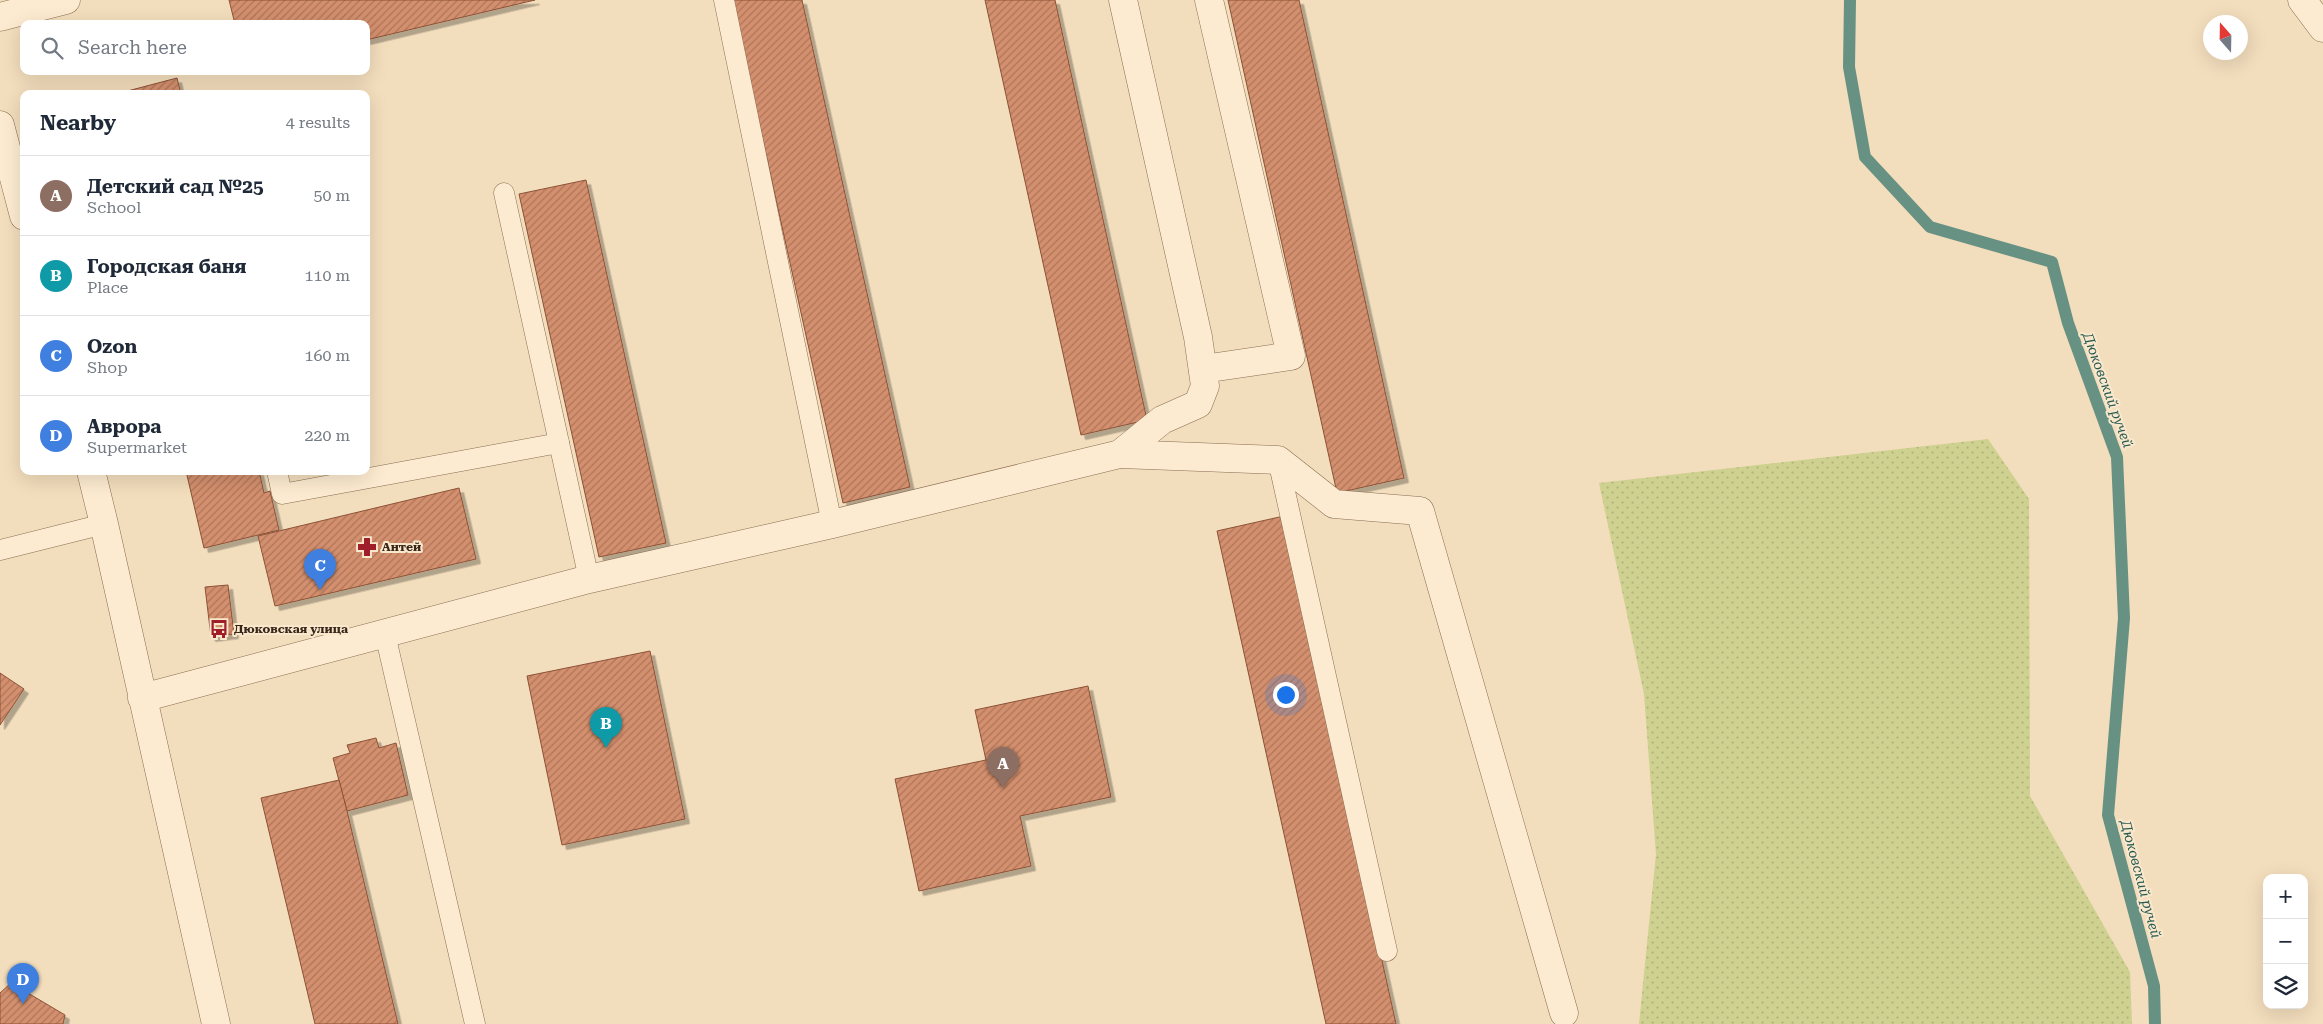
<!DOCTYPE html>
<meta charset="utf-8">
<style>
:root{--surface:#fff;--page:#f6f6f7;--text:#1f2937;--muted:#747a83;--line:#e0e1e3;--accent:#a01e2a}
body{margin:0;font-family:"Roboto Serif",serif;background:var(--page);color:var(--text)}
.controls{position:absolute;right:15px;bottom:15px;display:grid;overflow:hidden;border-radius:10px;box-shadow:0 5px 20px #0002}
.controls button{width:45px;height:45px;display:grid;place-items:center;padding:0;border:0;border-bottom:1px solid var(--line);background:var(--surface);color:var(--text);font:25px sans-serif}
.compass{position:absolute;left:2203px;top:15px;width:45px;height:45px;border-radius:50%;background:var(--surface);box-shadow:0 5px 20px #0002;rotate:340deg}
.you{position:absolute;left:1285px;top:694px;width:18px;height:18px;margin:-12px;border:4px solid #fff;border-radius:50%;background:#1a73e8;box-shadow:0 0 0 8px #1a73e833}
.badge{display:grid;place-items:center;width:32px;height:32px;border-radius:50%;background:var(--accent);color:#fff;font-size:16px;font-weight:700}
.pin{position:absolute;translate:-50% -41px;filter:drop-shadow(0 1px 2px #0008)}
.pin::after{content:'';position:absolute;top:26px;width:18px;height:15px;background:inherit;clip-path:polygon(0 0,100% 0,50% 100%)}
.list{margin:0;padding:0;list-style:none}
h2{display:flex;justify-content:space-between;align-items:center;height:65px;margin:0;padding:0 20px;font-size:21px}
h2 small{font-size:16px;font-weight:400;color:var(--muted)}
.list li{display:grid;grid-template-columns:32px 1fr auto;gap:15px;align-items:center;box-sizing:border-box;height:80px;padding:0 20px;border-top:1px solid var(--line)}
.list b{display:block;font-size:19px;white-space:nowrap}
.list p{margin:0;font-size:16px;white-space:nowrap;color:var(--muted)}
.list em{font-size:16px;font-style:normal;color:var(--muted)}
.icon{flex:none;width:28px;height:28px;fill:none;stroke:currentColor;stroke-width:2;stroke-linecap:round;stroke-linejoin:round}
.map{position:relative;flex:none;width:2323px;height:1024px;overflow:hidden}
.search{position:absolute;background:var(--surface);box-shadow:0 5px 20px #0002;left:20px;top:20px;width:350px;height:55px;display:flex;align-items:center;gap:12px;box-sizing:border-box;padding:0 18px;border-radius:10px;color:var(--muted);font-size:19px}
.panel{position:absolute;background:var(--surface);box-shadow:0 5px 20px #0002;left:20px;top:90px;width:350px;height:385px;border-radius:10px}
.map>svg:first-child{display:block}
.garden{fill:url(#garden-dots)}
.lines{fill:none;stroke-linecap:round;stroke-linejoin:round}
.stream{stroke:#679183;stroke-width:12}
.building{fill:url(#building-hatch);stroke:#8c5237;filter:url(#shadow)}
.service-casing{stroke:#8b6d54;stroke-width:21}
.minor-casing{stroke:#8b6d54;stroke-width:29}
.tertiary-casing{stroke:#8b6d54;stroke-width:29}
.service{stroke:#fcebd0;stroke-width:20}
.minor{stroke:#fcebd0;stroke-width:28}
.tertiary{stroke:#fcebd0;stroke-width:28}
.labels{text-anchor:middle;dominant-baseline:central;stroke-width:4;stroke-linejoin:round;paint-order:stroke}
.poi-label{font-size:12px;font-weight:bold;fill:#39261a;stroke:#f9e8cc;text-anchor:start}
.water-label{font-size:14px;font-style:italic;fill:#285a53;stroke:#f9e8cc}
</style>
<div class="map">
<svg width="2323" height="1024" viewBox="0 0 2323 1024">
<defs>
<pattern id="garden-dots" width="8" height="8" patternUnits="userSpaceOnUse" patternTransform="scale(1.25)"><rect width="8" height="8" fill="#ced18f"/><path d="M2 2h.1M6 6h.1" fill="none" stroke="#b2b37b" stroke-width="1.8" stroke-linecap="round"/></pattern>
<pattern id="building-hatch" width="6" height="6" patternUnits="userSpaceOnUse" patternTransform="scale(1.25)"><rect width="6" height="6" fill="#d4906e"/><path d="M-1 1l2-2M0 6l6-6M5 7l2-2" fill="none" stroke="#ad755a"/></pattern>
<filter id="shadow"><feDropShadow dx="4.5" dy="4.5" stdDeviation="0" flood-color="#0004"/></filter>
</defs>
<rect width="100%" height="100%" fill="#f2ddbc"/>
<!-- garden -->
<polygon class="garden" points="1988,439 2029,499 2030,796 2130,972 2132,1024 1639,1024 1656,854 1644,694 1599,483"/>
<g class="lines">
<!-- stream -->
<polyline class="stream" points="1850,0 1849,67 1865,157 1930,227 2052,262 2068,323 2117,457 2124,618 2108,815 2154,986 2155,1024"/>
</g>
<!-- building -->
<g class="building">
<polygon points="229,0 535,0 366,40 366,24 235,24"/>
<polygon points="732,0 802,0 910,487 843,503"/>
<polygon points="985,0 1055,0 1147,420 1081,435"/>
<polygon points="1228,0 1299,0 1404,478 1337,493"/>
<polygon points="177,78 181,94 116,94"/>
<polygon points="586,180 666,543 599,557 519,194"/>
<polygon points="186,471 259,471 264,493 270,491 279,530 204,548"/>
<polygon points="459,488 476,559 275,606 258,536"/>
<polygon points="1284,516 1396,1024 1326,1024 1217,531"/>
<polygon points="228,585 234,634 211,637 205,587"/>
<polygon points="650,651 685,819 562,845 527,676"/>
<polygon points="0,673 24,689 0,725"/>
<polygon points="1088,686 1111,797 1020,816 1031,866 919,891 895,779 986,760 975,710"/>
<polygon points="376,738 379,748 396,743 408,795 347,811 333,758 350,753 347,745"/>
<polygon points="339,780 347,811 398,1024 315,1024 261,798"/>
<polygon points="11,983 65,1015 63,1024 0,1024 0,993"/>
</g>
<g class="lines">
<!-- service casing -->
<g class="service-casing">
<g id="service">
<polyline points="724,0 832,524"/>
<polyline points="504,193 589,579"/>
<polyline points="1278,460 1387,951"/>
<polyline points="277,471 282,494 559,443"/>
<polyline points="0,550 104,524"/>
<polyline points="385,634 475,1024"/>
</g>
</g>
<!-- minor casing -->
<g class="minor-casing">
<g id="minor">
<polyline points="2302,0 2323,28"/>
<polyline points="0,17 66,0"/>
<polyline points="1203,369 1291,356 1209,0"/>
<polyline points="1120,454 1162,420 1198,404 1205,386 1198,337 1123,0"/>
<polyline points="142,698 589,579 832,524 1120,454 1278,460 1334,504 1420,511 1564,1013"/>
</g>
</g>
<!-- tertiary casing -->
<g class="tertiary-casing">
<g id="tertiary">
<polyline points="0,125 24,216"/>
<polyline points="91,471 104,524 216,1024"/>
</g>
</g>
<!-- service -->
<use href="#service" class="service"/>
<!-- minor -->
<use href="#minor" class="minor"/>
<!-- tertiary -->
<use href="#tertiary" class="tertiary"/>
</g>
<!-- icons -->
<defs>
<g id="pharmacy-bare" transform="scale(1.5)"><path d="M-2-6h4v4h4v4h-4v4h-4v-4h-4v-4h4Z" fill="#a01e2a" stroke="#f9e8cc" stroke-width="2.5" paint-order="stroke"/></g>
<g id="bus-bare" transform="scale(1.5)"><path d="M-5-6H5V4H4V6H2V4H-2V6H-4V4H-5ZM-3.5-4V0h7V-4ZM-3.5 1.2v1.5H-2V1.2ZM2 1.2v1.5H3.5V1.2Z" fill="#a01e2a" stroke="#f9e8cc" stroke-width="2.5" paint-order="stroke"/></g>
</defs>
<g fill-rule="evenodd">
<use href="#pharmacy-bare" x="367" y="547"/>
<use href="#bus-bare" x="219" y="629"/>
</g>
<g class="labels">
<!-- poi labels -->
<g class="poi-label">
<text x="382" y="547">Антей</text>
<text x="234" y="629">Дюковская улица</text>
</g>
<!-- water labels -->
<g class="water-label">
<text transform="translate(2108 390) rotate(70)">Дюковский ручей</text>
<text transform="translate(2141 879) rotate(75)">Дюковский ручей</text>
</g>
</g>
</svg>
<div class="controls">
<button>+</button>
<button>−</button>
<button><svg class="icon" aria-label="layers" viewBox="0 0 24 24"><path d="M12 4l9 5-9 5-9-5zM3 14l9 5 9-5"/></svg></button>
</div>
<svg class="compass" viewBox="-18 -18 36 36"><path d="M0-13l5 13h-10z" fill="#e53935"/><path d="M0 13l5-13h-10z" fill="#747a83"/></svg>
<div class="you"></div>
<div class="pin badge" style="left:1003px;top:788px;background:#8d6e63">A</div>
<div class="pin badge" style="left:606px;top:748px;background:#0f9aa8">B</div>
<div class="pin badge" style="left:320px;top:590px;background:#3f7fe0">C</div>
<div class="pin badge" style="left:23px;top:1004px;background:#3f7fe0">D</div>
<div class="search"><svg class="icon" aria-label="search" viewBox="0 0 24 24"><circle cx="10" cy="10" r="6"/><path d="M15 15l6 6"/></svg>Search here</div>
<section class="panel">
<h2>Nearby<small>4 results</small></h2>
<ul class="list">
<li><span class="badge" style="background:#8d6e63">A</span><div><b>Детский сад №25</b><p>School</p></div><em>50 m</em></li>
<li><span class="badge" style="background:#0f9aa8">B</span><div><b>Городская баня</b><p>Place</p></div><em>110 m</em></li>
<li><span class="badge" style="background:#3f7fe0">C</span><div><b>Ozon</b><p>Shop</p></div><em>160 m</em></li>
<li><span class="badge" style="background:#3f7fe0">D</span><div><b>Аврора</b><p>Supermarket</p></div><em>220 m</em></li>
</ul>
</section>
</div>
